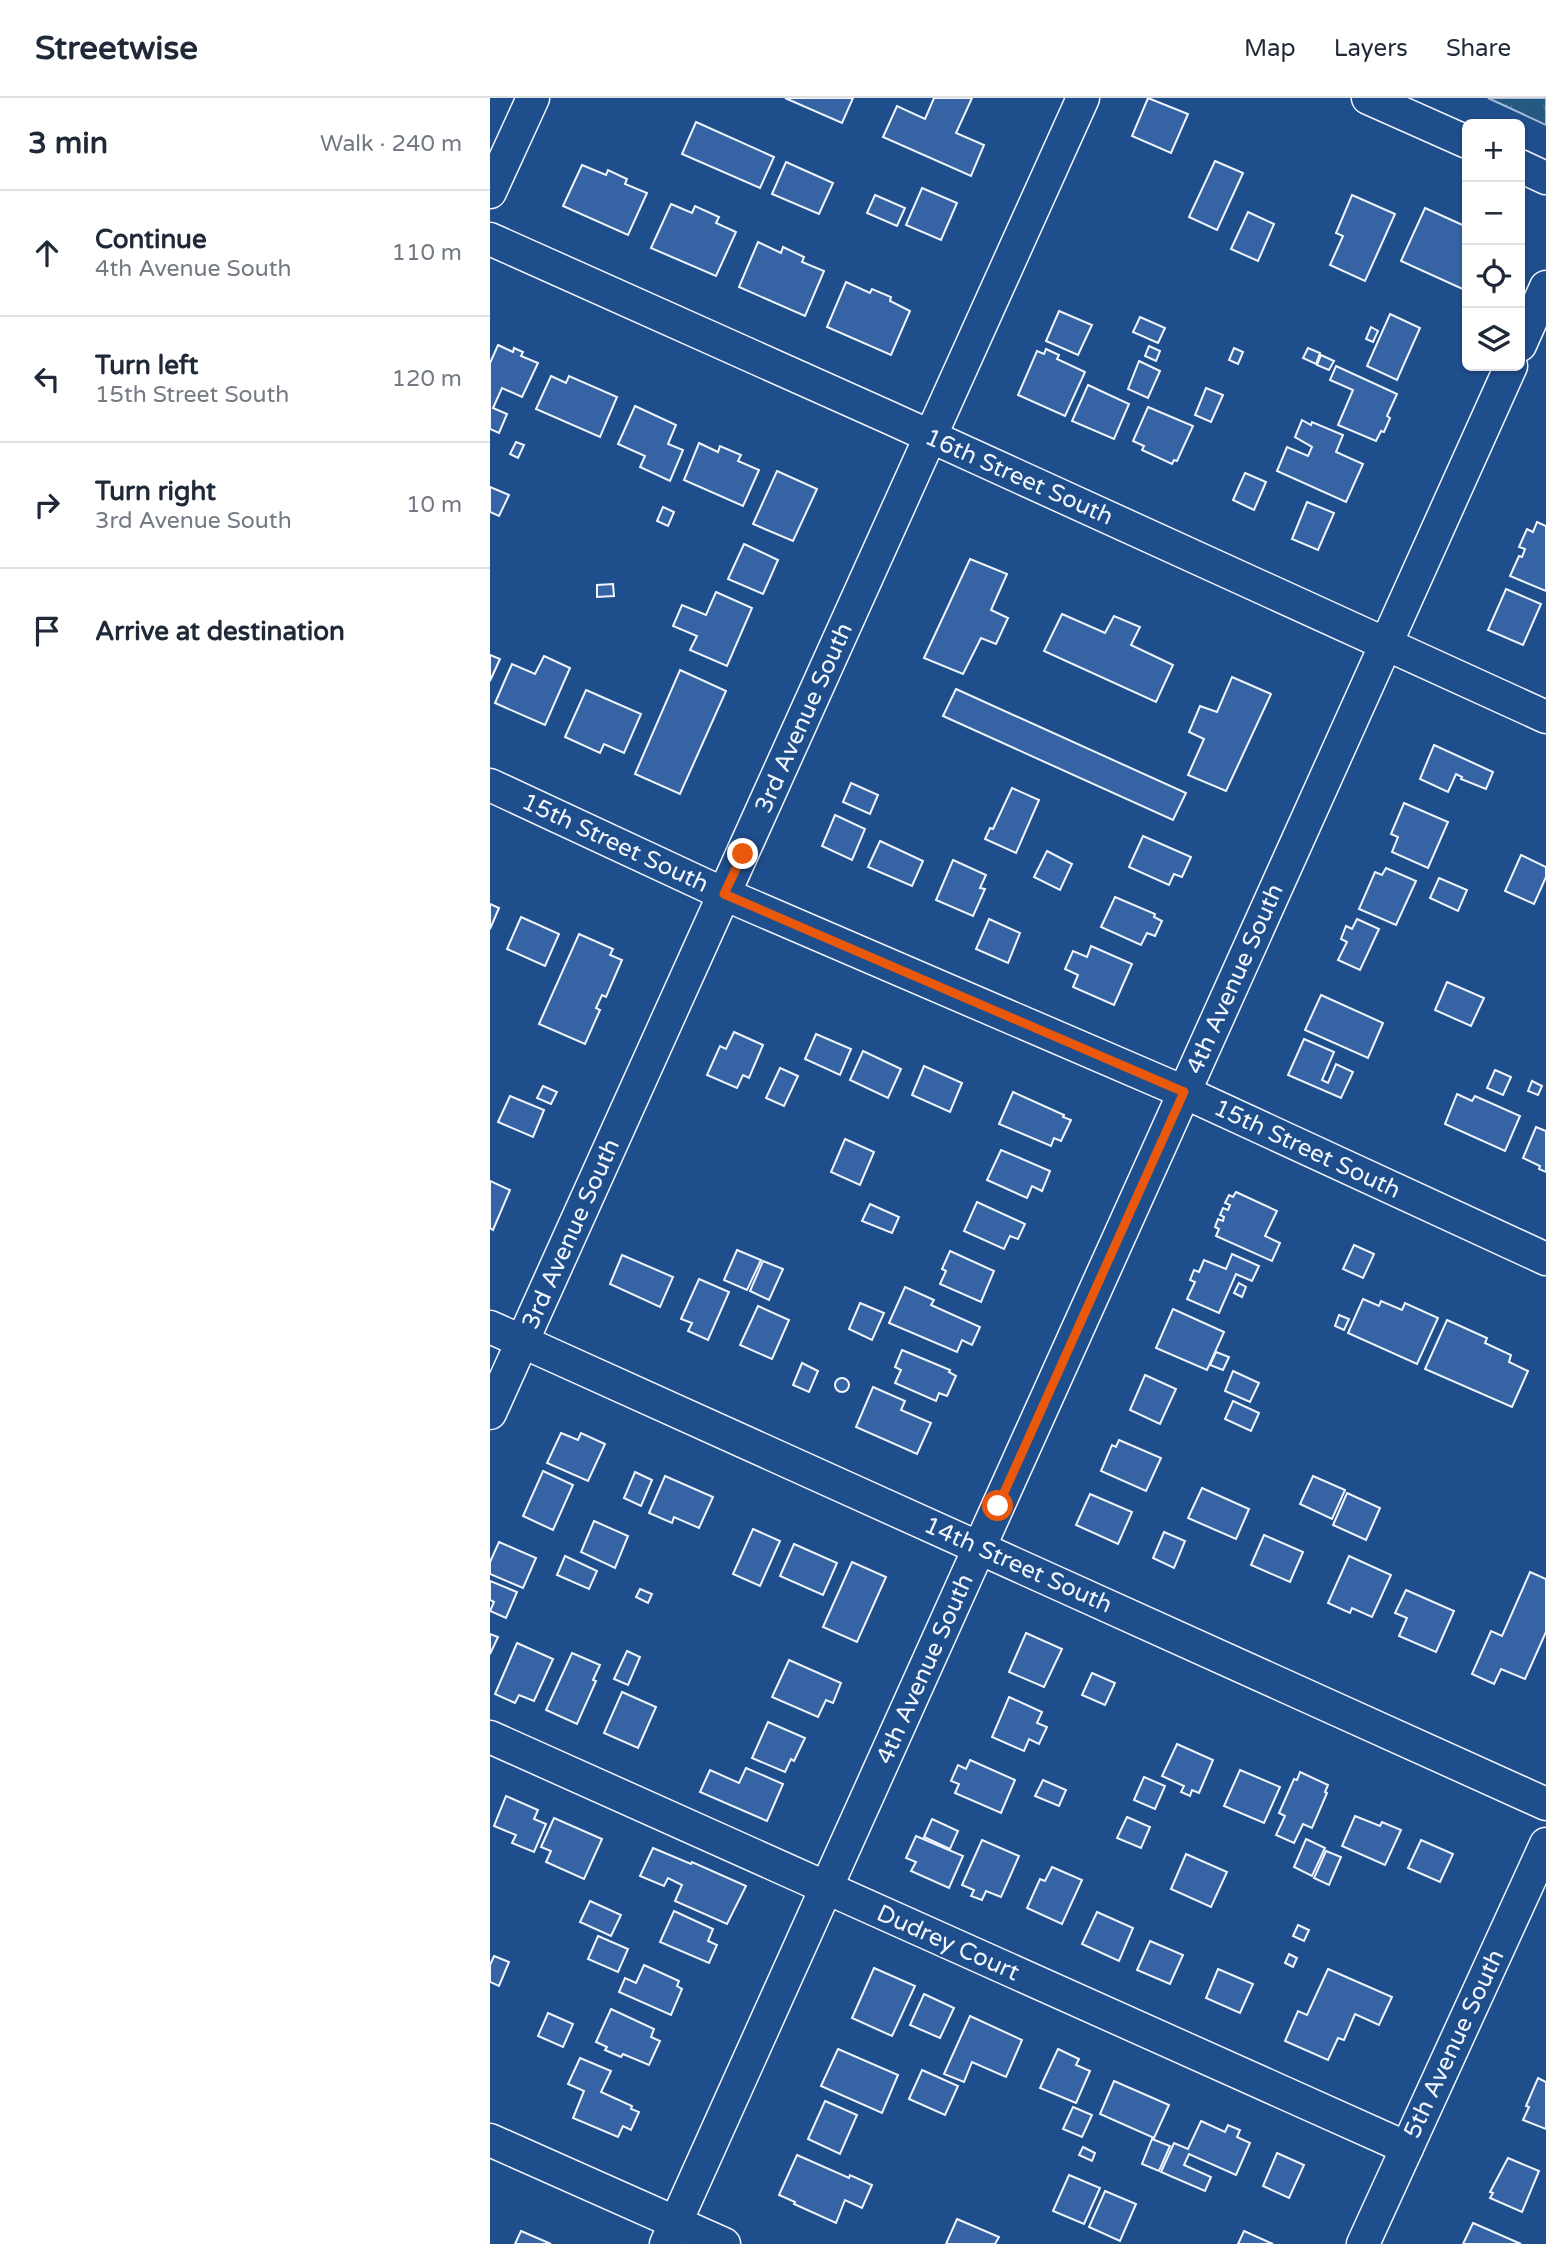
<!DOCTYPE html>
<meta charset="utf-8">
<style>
:root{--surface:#fff;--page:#f2f2f3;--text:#1f2937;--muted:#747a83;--line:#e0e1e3}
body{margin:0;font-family:"Varela Round",sans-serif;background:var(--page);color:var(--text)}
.controls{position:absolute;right:21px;top:21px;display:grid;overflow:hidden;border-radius:10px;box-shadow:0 2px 5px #0004}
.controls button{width:63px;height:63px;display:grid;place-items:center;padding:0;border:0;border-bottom:2px solid var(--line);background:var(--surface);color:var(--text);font:35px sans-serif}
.stop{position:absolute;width:21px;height:21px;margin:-16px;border:5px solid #ea580c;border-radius:50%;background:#fff}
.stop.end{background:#ea580c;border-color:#fff;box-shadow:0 2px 7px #0008}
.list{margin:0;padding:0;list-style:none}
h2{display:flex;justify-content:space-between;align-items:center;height:91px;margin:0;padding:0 28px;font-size:30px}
h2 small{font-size:23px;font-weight:400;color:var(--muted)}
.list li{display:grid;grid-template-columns:46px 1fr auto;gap:21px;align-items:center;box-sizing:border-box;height:126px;padding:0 28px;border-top:2px solid var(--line)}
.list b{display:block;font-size:26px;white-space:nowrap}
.list p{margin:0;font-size:23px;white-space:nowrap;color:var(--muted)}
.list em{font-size:23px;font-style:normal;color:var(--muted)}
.icon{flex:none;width:38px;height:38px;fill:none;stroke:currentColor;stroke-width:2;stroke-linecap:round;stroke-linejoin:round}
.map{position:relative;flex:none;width:1056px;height:2146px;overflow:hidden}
header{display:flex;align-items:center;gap:42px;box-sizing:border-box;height:98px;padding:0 35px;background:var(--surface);border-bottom:2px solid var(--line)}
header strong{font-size:33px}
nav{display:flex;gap:38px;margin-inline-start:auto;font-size:24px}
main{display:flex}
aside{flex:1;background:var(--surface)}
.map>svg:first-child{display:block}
.grass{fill:url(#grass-tufts);stroke:#a8bbd7;stroke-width:2}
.building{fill:#3563a3;stroke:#f2f6ff;stroke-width:2}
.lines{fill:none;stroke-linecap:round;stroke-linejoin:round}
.minor-casing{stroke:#f2f6ff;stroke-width:35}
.minor{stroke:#1f4e8c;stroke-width:32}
.route{stroke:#ea580c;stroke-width:9}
.labels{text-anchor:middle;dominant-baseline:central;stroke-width:5;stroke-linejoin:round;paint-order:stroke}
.street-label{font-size:24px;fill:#f2f6ff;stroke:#1f4e8c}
</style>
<header>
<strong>Streetwise</strong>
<nav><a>Map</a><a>Layers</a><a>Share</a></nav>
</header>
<main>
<aside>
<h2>3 min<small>Walk · 240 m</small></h2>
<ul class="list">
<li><svg class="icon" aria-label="ahead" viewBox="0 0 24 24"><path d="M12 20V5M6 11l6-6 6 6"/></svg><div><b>Continue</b><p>4th Avenue South</p></div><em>110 m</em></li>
<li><svg class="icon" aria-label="left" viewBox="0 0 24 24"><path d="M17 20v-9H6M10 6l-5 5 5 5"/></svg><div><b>Turn left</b><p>15th Street South</p></div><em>120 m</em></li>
<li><svg class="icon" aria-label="right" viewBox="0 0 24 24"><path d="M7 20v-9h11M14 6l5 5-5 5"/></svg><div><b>Turn right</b><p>3rd Avenue South</p></div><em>10 m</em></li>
<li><svg class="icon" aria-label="arrive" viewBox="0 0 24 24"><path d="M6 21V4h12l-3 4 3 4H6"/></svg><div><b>Arrive at destination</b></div></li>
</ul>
</aside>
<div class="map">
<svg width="1056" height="2146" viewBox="0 0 1056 2146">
<defs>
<pattern id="grass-tufts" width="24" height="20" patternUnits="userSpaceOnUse" patternTransform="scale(1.75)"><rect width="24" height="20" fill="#245a82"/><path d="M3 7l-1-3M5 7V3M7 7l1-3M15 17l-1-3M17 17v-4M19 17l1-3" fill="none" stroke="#447295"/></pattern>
</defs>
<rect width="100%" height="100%" fill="#1f4e8c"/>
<!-- grass -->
<polygon class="grass" points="998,0 1056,0 1056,27"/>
<!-- building -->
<g class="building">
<polygon points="295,0 363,0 352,25"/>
<polygon points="444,0 482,0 466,35 494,47 481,78 393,39 407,8 435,21"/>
<polygon points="658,0 698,16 681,55 642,38"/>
<polygon points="206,24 284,59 270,90 192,56"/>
<polygon points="725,63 753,75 727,132 699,119"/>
<polygon points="296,64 343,85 329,116 282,96"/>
<polygon points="92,67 116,77 118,72 137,81 135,86 157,95 138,137 73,108"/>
<polygon points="432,90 467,105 451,142 416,127"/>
<polygon points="385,97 415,110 407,128 377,115"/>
<polygon points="862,97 905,116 875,183 840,167 853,138 846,135"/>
<polygon points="181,106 202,115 205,108 229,119 226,125 246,134 226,178 161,150"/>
<polygon points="935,110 977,129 977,193 911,163"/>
<polygon points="758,114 784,126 768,163 741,151"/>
<polygon points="268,144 291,155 293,149 314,159 312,164 334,173 315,218 249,189"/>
<polygon points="356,184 380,195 382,191 401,199 400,203 420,213 401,257 337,229"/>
<polygon points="569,213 602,227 588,257 556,243"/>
<polygon points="900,216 930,230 907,282 877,268"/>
<polygon points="650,219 675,230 668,245 643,234"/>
<polygon points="881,229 888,233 883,244 876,241"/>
<polygon points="8,247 23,254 24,250 33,254 31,258 48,265 32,299 12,290 3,310 17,316 9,335 0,331 0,265"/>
<polygon points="659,248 670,253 666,263 655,258"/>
<polygon points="744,250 753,254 748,266 739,262"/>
<polygon points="818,250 830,255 826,266 813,260"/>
<polygon points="556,251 569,257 567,261 595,274 575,318 528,297 547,253 554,256"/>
<polygon points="831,257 844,263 839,272 827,267"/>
<polygon points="649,263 670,273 658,300 638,291"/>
<polygon points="846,268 907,296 897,318 900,320 894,334 891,333 886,343 848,327 863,292 840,282"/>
<polygon points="61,278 76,285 79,278 127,299 110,339 46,311"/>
<polygon points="598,287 639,306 624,341 582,323"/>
<polygon points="716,290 733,297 721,324 705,317"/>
<polygon points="145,308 186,327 178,346 193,352 180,383 150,369 155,358 128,346"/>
<polygon points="658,309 703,328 687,363 684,362 682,366 652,352 654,348 643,343"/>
<polygon points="812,322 821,327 822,324 853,337 846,354 873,366 856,404 787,373 797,349 818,358 822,349 805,339"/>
<polygon points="26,344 34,347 28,360 20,356"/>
<polygon points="209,345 228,354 230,348 251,357 248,363 269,372 253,408 194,382"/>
<polygon points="287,373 327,391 303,443 263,426"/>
<polygon points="755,375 776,384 764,412 743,402"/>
<polygon points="0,389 19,397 9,418 0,414"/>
<polygon points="817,404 844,415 828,452 802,441"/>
<polygon points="173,409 184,414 178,428 167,423"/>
<polygon points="1047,424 1056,428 1056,493 1020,478 1029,458 1032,459 1035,451 1029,449 1037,431 1043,434"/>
<polygon points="254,446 288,462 273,496 238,481"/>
<polygon points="480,461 517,476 501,512 518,520 506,546 491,540 473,576 434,560"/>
<polygon points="123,486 124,498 107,499 107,487"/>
<polygon points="1016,491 1051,506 1033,547 998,532"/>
<polygon points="226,494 262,510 237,568 200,552 207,538 183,528 192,507 216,517"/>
<polygon points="572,516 615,535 624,518 650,529 641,547 683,567 666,604 554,553"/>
<polygon points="0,557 10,561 0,583"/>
<polygon points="54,558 80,570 55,627 5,605 22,566 45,576"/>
<polygon points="190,572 236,593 190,696 145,676"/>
<polygon points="742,579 781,596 736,693 698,677 714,641 699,634 710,608 727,614"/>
<polygon points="466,591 696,695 683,722 453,618"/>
<polygon points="96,592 151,616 134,655 114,646 110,655 75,639"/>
<polygon points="944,647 1003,674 996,691 971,681 972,679 966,676 958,694 930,681"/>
<polygon points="361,685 388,697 380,716 353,704"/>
<polygon points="522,690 549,702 526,755 495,741 500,730 503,731"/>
<polygon points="914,705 958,724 938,770 902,754 908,739 901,736"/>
<polygon points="345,717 375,731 362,762 332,748"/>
<polygon points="653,738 701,759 692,779 684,776 679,787 639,769"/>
<polygon points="390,743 433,763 422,788 378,769"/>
<polygon points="557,753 582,766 570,792 544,779"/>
<polygon points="1031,757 1056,769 1056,779 1044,806 1015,793"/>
<polygon points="463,762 496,777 490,790 495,791 483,818 446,802"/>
<polygon points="896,770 926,783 906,827 869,811 885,774 892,777"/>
<polygon points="949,780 977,792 968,813 940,800"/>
<polygon points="625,799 665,816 664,819 672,823 665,838 657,835 651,847 611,829"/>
<polygon points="0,806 9,810 0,831"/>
<polygon points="31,819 69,836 55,868 17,851"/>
<polygon points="499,821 530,835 518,865 486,851"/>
<polygon points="867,821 889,831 870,872 848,862 857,844 851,841 856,828 862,831"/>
<polygon points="89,836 123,851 120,857 132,862 116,899 112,897 106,910 110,912 95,946 49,926"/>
<polygon points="601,848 642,866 624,907 583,889 588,877 575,871 583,853 597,859"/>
<polygon points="957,884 994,900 981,928 945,912"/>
<polygon points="831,897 893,925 878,960 815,932"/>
<polygon points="244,934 273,947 259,980 253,977 247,990 217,977 230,948 236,951"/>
<polygon points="326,936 361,951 350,977 315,961"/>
<polygon points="814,941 844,954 832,982 838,985 846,966 863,974 851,1000 798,977"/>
<polygon points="373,953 411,971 398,1000 360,982"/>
<polygon points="434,968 472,985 460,1014 422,997"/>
<polygon points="290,970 308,978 294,1008 276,1000"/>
<polygon points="1005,972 1021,979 1013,997 997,990"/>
<polygon points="1042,983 1052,988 1048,997 1038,993"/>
<polygon points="53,988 67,994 61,1006 47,1000"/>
<polygon points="523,994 574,1017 573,1019 581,1022 571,1043 564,1040 561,1048 509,1026"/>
<polygon points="967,996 982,1003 985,998 1030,1018 1015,1053 955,1026"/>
<polygon points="20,998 54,1012 43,1039 8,1024"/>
<polygon points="1046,1029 1056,1033 1056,1074 1049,1071 1050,1068 1033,1060"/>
<polygon points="355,1041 384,1054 370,1087 341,1074"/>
<polygon points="511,1052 560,1073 552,1093 542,1088 537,1100 497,1082"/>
<polygon points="0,1083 20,1092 3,1132 0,1130"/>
<polygon points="746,1094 787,1113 775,1138 790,1145 782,1163 726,1138 729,1131 725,1129 728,1121 733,1123 734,1119 730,1117 733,1110 738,1112 740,1107 735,1105 739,1097 743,1099"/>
<polygon points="487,1104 535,1126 528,1141 520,1138 514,1151 474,1133"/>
<polygon points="380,1106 409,1119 402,1135 372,1123"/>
<polygon points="864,1147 884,1156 873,1180 853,1171"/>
<polygon points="247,1152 271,1162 257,1192 234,1182"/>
<polygon points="460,1153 504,1173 491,1204 450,1186 456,1173 452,1171"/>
<polygon points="742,1156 769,1168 762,1183 746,1176 729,1215 697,1201 705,1184 700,1182 704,1172 709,1174 714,1162 736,1171"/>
<polygon points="132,1157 183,1179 170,1209 120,1186"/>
<polygon points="273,1163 293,1171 279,1202 260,1193"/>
<polygon points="209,1181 239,1194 218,1242 198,1233 202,1225 191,1221"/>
<polygon points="749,1185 756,1189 752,1199 744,1195"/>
<polygon points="415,1189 444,1202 441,1207 490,1229 482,1247 472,1242 467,1254 399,1225"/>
<polygon points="873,1201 889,1208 891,1203 912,1212 915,1205 948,1220 927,1266 858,1235"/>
<polygon points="370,1205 394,1215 382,1242 359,1231"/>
<polygon points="268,1208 299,1222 282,1261 250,1247"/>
<polygon points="683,1211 734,1234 717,1272 666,1250"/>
<polygon points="849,1217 859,1221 854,1232 845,1228"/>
<polygon points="957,1222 997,1240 995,1245 1021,1257 1019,1264 1038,1273 1022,1309 935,1271"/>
<polygon points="412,1252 460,1272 459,1274 466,1278 457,1298 449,1295 446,1303 405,1285 411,1272 405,1269"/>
<polygon points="726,1254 739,1259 733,1272 720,1267"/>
<polygon points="312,1265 328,1273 319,1294 303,1287"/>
<polygon points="743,1273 769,1285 760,1304 735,1293"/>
<polygon points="655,1277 686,1291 670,1326 640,1312"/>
<circle cx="352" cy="1287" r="7"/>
<polygon points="383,1289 415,1303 411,1312 441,1325 427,1356 366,1329"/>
<polygon points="743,1303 769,1315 761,1333 735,1321"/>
<polygon points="71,1335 88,1342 91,1335 115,1346 98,1383 57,1365"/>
<polygon points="629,1342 671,1360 656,1393 611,1373 622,1347 626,1349"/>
<polygon points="53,1373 83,1387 63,1432 33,1418"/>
<polygon points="145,1374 162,1382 151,1408 134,1400"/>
<polygon points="175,1378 223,1399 209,1430 184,1419 182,1425 159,1415"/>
<polygon points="823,1378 855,1392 842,1421 810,1406"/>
<polygon points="712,1390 759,1411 746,1441 698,1420"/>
<polygon points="857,1395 890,1410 876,1442 843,1427"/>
<polygon points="600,1396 642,1414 628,1446 586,1427"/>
<polygon points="104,1423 138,1438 125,1470 91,1454"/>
<polygon points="263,1431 290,1443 270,1488 243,1476"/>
<polygon points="674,1434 695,1443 684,1470 663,1460"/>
<polygon points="774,1437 813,1454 800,1484 761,1467"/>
<polygon points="9,1444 46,1460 33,1490 0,1476 0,1464"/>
<polygon points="304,1446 347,1465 333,1497 290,1478"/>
<polygon points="75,1458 107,1473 99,1491 67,1477"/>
<polygon points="859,1458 901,1477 882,1519 862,1510 860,1515 838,1505"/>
<polygon points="362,1464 396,1479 367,1544 333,1529"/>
<polygon points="1040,1474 1056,1481 1056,1534 1035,1581 1011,1571 1004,1586 982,1576 1001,1533 1012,1538"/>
<polygon points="0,1483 27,1494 16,1520 0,1513 4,1504 0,1502"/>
<polygon points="150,1491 162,1496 158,1505 146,1499"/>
<polygon points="916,1492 964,1513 946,1554 909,1538 917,1520 905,1515"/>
<polygon points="536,1535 572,1551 554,1589 519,1574"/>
<polygon points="0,1536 8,1539 0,1556"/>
<polygon points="27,1545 63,1561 44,1603 29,1597 25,1605 5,1596"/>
<polygon points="137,1553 150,1559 138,1587 124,1581"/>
<polygon points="82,1555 110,1567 103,1582 106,1583 87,1626 56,1612"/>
<polygon points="299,1562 351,1585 343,1605 336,1602 328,1619 282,1599"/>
<polygon points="602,1575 625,1585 615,1607 592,1597"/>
<polygon points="132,1594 166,1609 148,1650 114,1635"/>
<polygon points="519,1599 552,1614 547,1625 557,1629 549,1646 539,1641 534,1653 502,1639"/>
<polygon points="278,1624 315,1640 304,1663 301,1661 295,1674 262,1660"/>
<polygon points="687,1646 723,1662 709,1695 702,1692 700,1698 691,1694 694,1688 672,1678"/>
<polygon points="480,1662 525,1682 511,1715 465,1695 469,1686 461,1683 468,1667 476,1671"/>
<polygon points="256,1670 293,1686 277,1723 210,1694 220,1672 249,1685"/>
<polygon points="750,1672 790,1689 774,1725 734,1708"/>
<polygon points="810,1674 838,1687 835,1694 837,1695 822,1730 813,1726 804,1745 786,1737 795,1718 789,1715 804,1681 807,1682"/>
<polygon points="654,1679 675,1688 665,1711 644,1702"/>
<polygon points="553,1682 576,1692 569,1708 545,1698"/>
<polygon points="16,1698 48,1712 44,1721 56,1726 44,1754 22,1745 26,1737 4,1728"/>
<polygon points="865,1718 890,1728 892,1724 911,1732 895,1767 852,1748"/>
<polygon points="637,1719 660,1729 651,1750 627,1740"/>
<polygon points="64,1720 112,1741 94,1781 56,1764 61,1753 51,1749"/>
<polygon points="442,1721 468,1733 460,1751 434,1739"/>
<polygon points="426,1738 473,1758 459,1790 421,1773 426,1764 416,1760"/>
<polygon points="816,1741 835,1750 822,1778 804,1769"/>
<polygon points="492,1742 529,1758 511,1799 496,1793 492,1802 481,1798 484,1792 472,1787"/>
<polygon points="931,1742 963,1756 950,1784 918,1770"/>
<polygon points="163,1750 201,1766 202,1764 256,1788 237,1826 185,1803 192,1787 178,1780 174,1788 150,1778"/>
<polygon points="836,1753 851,1759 839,1787 824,1780"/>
<polygon points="696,1756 737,1774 721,1809 681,1791"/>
<polygon points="562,1769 592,1782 572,1826 537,1810 550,1781 555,1783"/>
<polygon points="100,1803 131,1817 121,1838 90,1824"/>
<polygon points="184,1813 223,1831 218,1843 227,1847 219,1865 170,1844"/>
<polygon points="607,1814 643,1830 629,1863 592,1846"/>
<polygon points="808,1827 819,1832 814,1843 803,1838"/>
<polygon points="108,1838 138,1851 128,1874 98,1861"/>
<polygon points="660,1843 693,1857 680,1886 647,1872"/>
<polygon points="799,1856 807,1860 803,1869 795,1865"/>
<polygon points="4,1858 19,1864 9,1888 0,1884 0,1867"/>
<polygon points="154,1867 189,1883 187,1888 192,1891 181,1917 129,1894 135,1880 146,1885"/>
<polygon points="384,1870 425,1888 402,1938 362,1920"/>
<polygon points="728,1871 763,1886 750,1915 716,1900"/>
<polygon points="838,1871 902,1899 889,1927 865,1916 854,1942 848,1940 838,1962 795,1943 808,1913 817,1917"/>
<polygon points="434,1896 464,1910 450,1940 420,1927"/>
<polygon points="121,1911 164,1931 161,1939 170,1943 159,1967 133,1956 131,1959 115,1952 117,1949 106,1944"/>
<polygon points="58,1915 83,1926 73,1949 48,1938"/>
<polygon points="480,1918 532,1942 516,1979 482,1964 474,1984 454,1976"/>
<polygon points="348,1951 408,1977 392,2015 331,1988"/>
<polygon points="568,1951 589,1961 586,1967 600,1973 586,2005 550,1990"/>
<polygon points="90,1960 121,1973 111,1994 142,2008 141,2011 149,2014 141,2032 133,2028 128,2039 83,2020 94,1993 78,1986"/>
<polygon points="432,1972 468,1988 455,2017 419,2001"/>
<polygon points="1048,1980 1056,1984 1056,2031 1033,2022 1039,2009 1036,2008"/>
<polygon points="624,1983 679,2007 664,2040 610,2016"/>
<polygon points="335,2003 367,2017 350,2056 318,2041"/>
<polygon points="583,2009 602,2017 592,2039 573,2031"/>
<polygon points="711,2023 735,2034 738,2027 750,2032 747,2039 760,2045 746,2077 699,2056 694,2067 721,2079 715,2093 671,2074 684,2045 698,2051"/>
<polygon points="662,2041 680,2048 669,2073 652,2066"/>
<polygon points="593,2049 605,2055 602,2063 589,2057"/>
<polygon points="787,2055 814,2067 799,2100 773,2088"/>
<polygon points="307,2057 359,2080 360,2077 382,2087 372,2110 355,2102 346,2125 304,2106 305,2104 289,2097"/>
<polygon points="1018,2060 1049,2073 1032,2114 1000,2100 1003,2095 1000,2094"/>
<polygon points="579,2077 610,2090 594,2126 563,2113"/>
<polygon points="615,2093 646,2106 630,2143 599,2129"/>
<polygon points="467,2121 509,2139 505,2146 456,2146"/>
<polygon points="983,2125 1031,2146 973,2146"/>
<polygon points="31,2133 61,2146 25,2146"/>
<polygon points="754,2133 783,2146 748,2146"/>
</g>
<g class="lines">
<!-- minor casing -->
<g class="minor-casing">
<g id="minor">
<polyline points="878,0 977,44"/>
<polyline points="1030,68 1056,80"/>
<polyline points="0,94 43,0"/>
<polyline points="0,141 400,320 1056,619"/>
<polyline points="1030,247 1056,189"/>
<polyline points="0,687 234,796 694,994 1056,1161"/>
<polyline points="0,1229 1056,1706"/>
<polyline points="0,1315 593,0"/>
<polyline points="0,1639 917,2050"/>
<polyline points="0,2042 234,2146"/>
<polyline points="176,2146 1021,268"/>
<polyline points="873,2146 1056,1746"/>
</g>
</g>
<!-- minor -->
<use href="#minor" class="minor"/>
</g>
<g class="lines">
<!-- route -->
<polyline class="route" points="253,756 234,796 694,994 508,1408"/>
</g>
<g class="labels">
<!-- street labels -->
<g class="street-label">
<text transform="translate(529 379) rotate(24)">16th Street South</text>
<text transform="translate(314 620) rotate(-66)">3rd Avenue South</text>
<text transform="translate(125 745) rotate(25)">15th Street South</text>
<text transform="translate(745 881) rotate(-66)">4th Avenue South</text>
<text transform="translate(817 1051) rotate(25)">15th Street South</text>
<text transform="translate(81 1136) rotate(-66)">3rd Avenue South</text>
<text transform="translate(528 1467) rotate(24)">14th Street South</text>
<text transform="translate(435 1571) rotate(-66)">4th Avenue South</text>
<text transform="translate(458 1845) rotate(24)">Dudrey Court</text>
<text transform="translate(964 1946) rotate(-65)">5th Avenue South</text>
</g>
</g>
</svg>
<div class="controls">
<button>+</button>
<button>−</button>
<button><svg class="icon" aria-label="locate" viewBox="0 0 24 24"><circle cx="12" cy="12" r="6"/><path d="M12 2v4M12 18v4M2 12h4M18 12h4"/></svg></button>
<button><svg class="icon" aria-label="layers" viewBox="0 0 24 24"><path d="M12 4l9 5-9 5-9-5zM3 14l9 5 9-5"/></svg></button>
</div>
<div class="stop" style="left:508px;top:1408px"></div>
<div class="stop end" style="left:253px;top:756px"></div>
</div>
</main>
